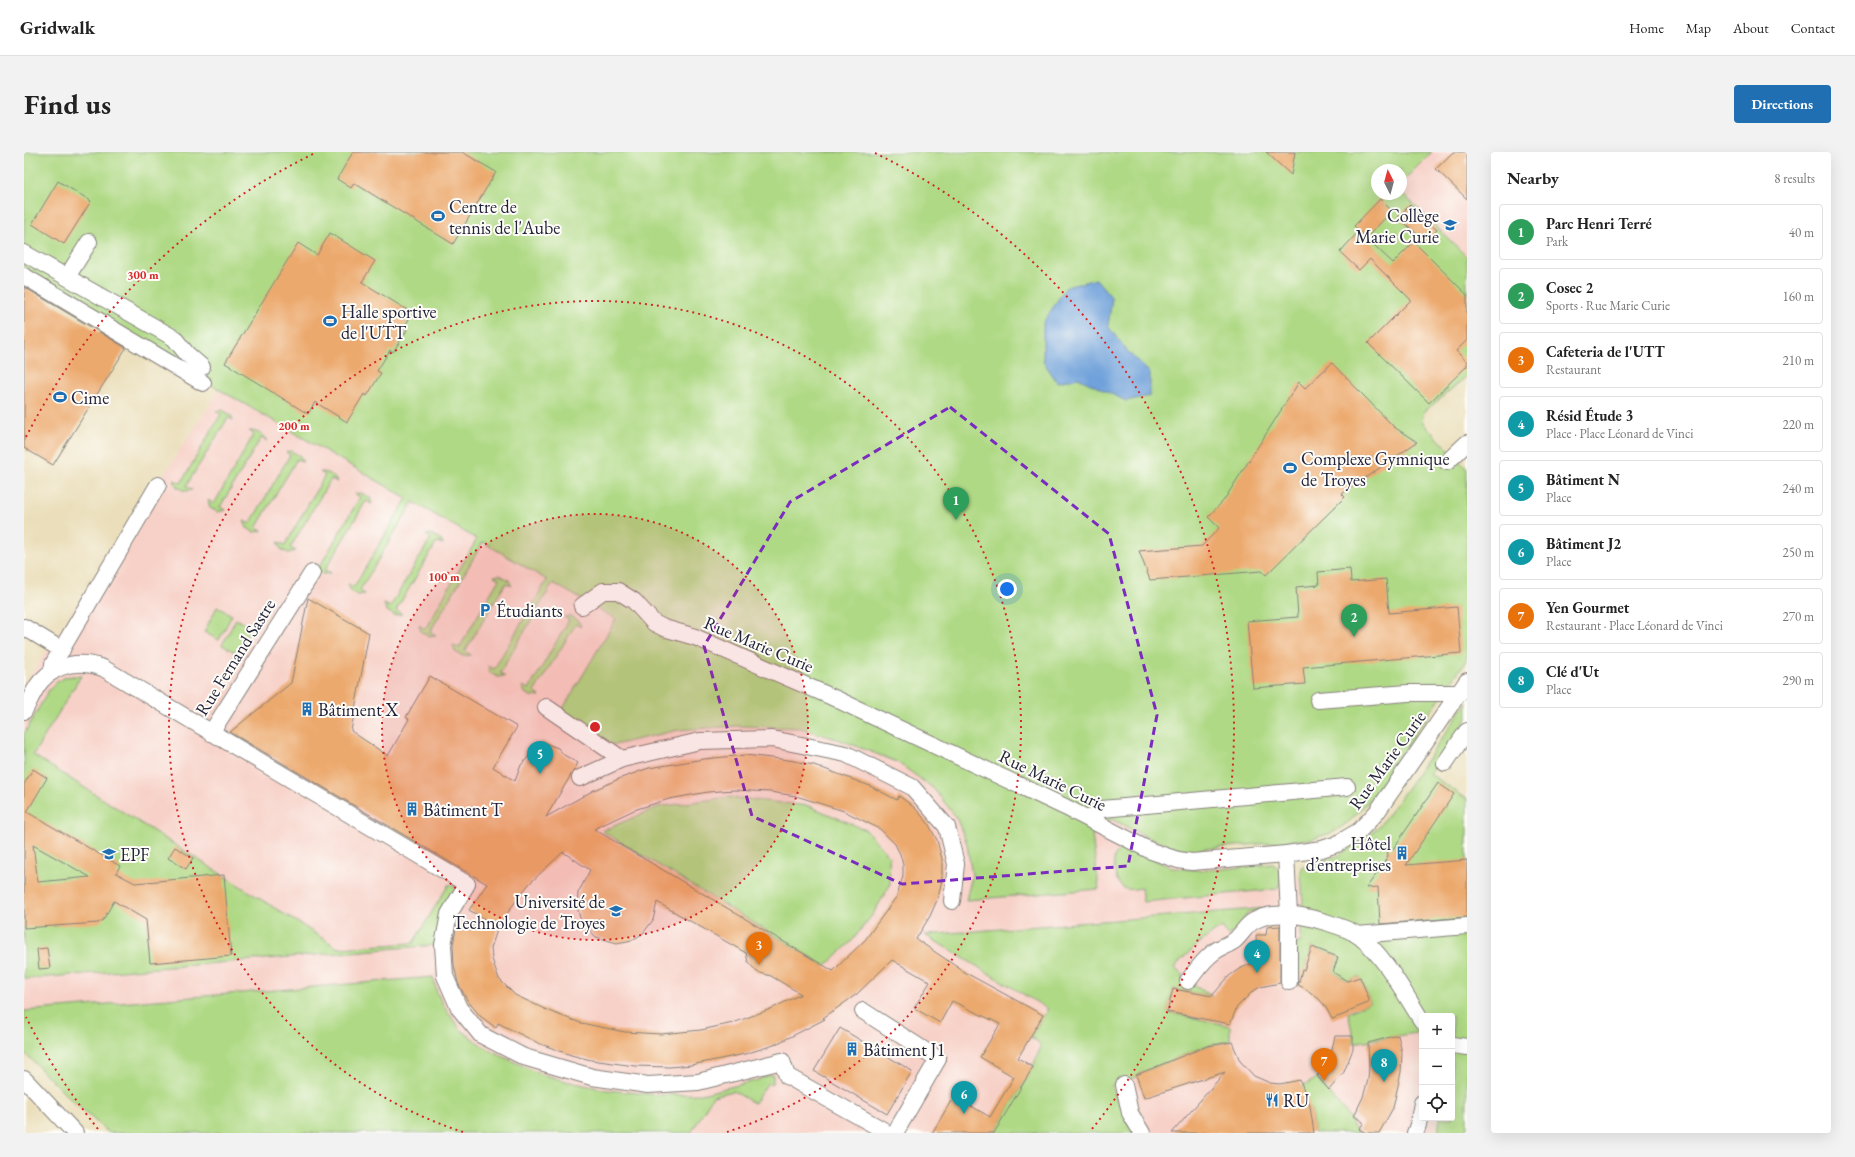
<!DOCTYPE html>
<meta charset="utf-8">
<style>
:root{--surface:#fff;--page:#f2f2f2;--text:#222;--muted:#767676;--line:#e0e0e0;--accent:#1f6fb2}
body{margin:0;font-family:"EB Garamond",serif;background:var(--page);color:var(--text)}
.controls{position:absolute;right:12px;bottom:12px;display:grid;overflow:hidden;border-radius:4px;box-shadow:0 4px 16px #0002}
.controls button{width:36px;height:36px;display:grid;place-items:center;padding:0;border:0;border-bottom:1px solid var(--line);background:var(--surface);color:var(--text);font:20px sans-serif}
.compass{position:absolute;left:1347px;top:12px;width:36px;height:36px;border-radius:50%;background:var(--surface);box-shadow:0 4px 16px #0002;rotate:354deg}
.you{position:absolute;left:983px;top:437px;width:14px;height:14px;margin:-10px;border:3px solid #fff;border-radius:50%;background:#1a73e8;box-shadow:0 0 0 6px #1a73e833}
.badge{display:grid;place-items:center;width:26px;height:26px;border-radius:50%;background:var(--accent);color:#fff;font-size:13px;font-weight:700}
.pin{position:absolute;translate:-50% -33px;filter:drop-shadow(0 1px 2px #0008)}
.pin::after{content:'';position:absolute;top:21px;width:14px;height:12px;background:inherit;clip-path:polygon(0 0,100% 0,50% 100%)}
.list{margin:0;padding:0;list-style:none}
h2{display:flex;justify-content:space-between;align-items:center;height:52px;margin:0;padding:0 16px;font-size:17px}
h2 small{font-size:13px;font-weight:400;color:var(--muted)}
.list li{display:grid;grid-template-columns:26px 1fr auto;gap:12px;align-items:center;box-sizing:border-box;height:56px;margin:0 8px 8px;padding:0 8px;border:1px solid var(--line);border-radius:4px}
.list b{display:block;font-size:15px;white-space:nowrap}
.list p{margin:0;font-size:13px;white-space:nowrap;color:var(--muted)}
.list em{font-size:13px;font-style:normal;color:var(--muted)}
.icon{flex:none;width:22px;height:22px;fill:none;stroke:currentColor;stroke-width:2;stroke-linecap:round;stroke-linejoin:round}
.map{position:relative;flex:none;width:1443px;height:981px;overflow:hidden;border-radius:4px}
header{display:flex;align-items:center;gap:24px;box-sizing:border-box;height:56px;padding:0 20px;background:var(--surface);border-bottom:1px solid var(--line)}
header strong{font-size:19px}
nav{display:flex;gap:22px;margin-inline-start:auto;font-size:14px}
.intro{display:flex;align-items:center;justify-content:space-between;box-sizing:border-box;height:96px;padding:0 24px}
h1{margin:0;font-size:28px}
.button{padding:10px 18px;border-radius:4px;background:var(--accent);color:#fff;font-size:14px;font-weight:700}
main{display:flex;gap:24px;padding:0 24px}
aside{flex:1;background:var(--surface);border-radius:4px;box-shadow:0 4px 16px #0002}
.map>svg:first-child{display:block}
.built{fill:#f7d1c8}
.green{fill:#afd984;stroke:#687e60}
.water{fill:#70a1da;stroke:#49628a}
.building{fill:#eca96d;fill-rule:evenodd}
.lines{fill:none;stroke-linecap:round;stroke-linejoin:round}
.minor-casing{stroke:#86807b;stroke-width:18}
.minor{stroke:#fff;stroke-width:16}
.marked{fill:none;stroke:#7b2cbf;stroke-width:3;stroke-dasharray:8 5;stroke-linejoin:round}
.ring{fill:none;stroke:#d62828;stroke-width:2;stroke-dasharray:2 4}
.labels{text-anchor:middle;dominant-baseline:central;stroke-width:4;stroke-linejoin:round;paint-order:stroke}
.poi-label{font-size:18px;fill:#22223b;stroke:#fdfcf7;text-anchor:start}
.street-label{font-size:18px;fill:#22223b;stroke:#fdfcf7}
.centre{fill:#d62828;stroke:#fdfcf7;stroke-width:2}
.ring-label{font-size:12px;text-anchor:middle;font-weight:bold;fill:#d62828;stroke:#fdfcf7;stroke-width:4;stroke-linejoin:round;paint-order:stroke}
</style>
<header>
<strong>Gridwalk</strong>
<nav><a>Home</a><a>Map</a><a>About</a><a>Contact</a></nav>
</header>
<div class="intro"><h1>Find us</h1><a class="button">Directions</a></div>
<main>
<div class="map">
<svg width="1443" height="981" viewBox="0 0 1443 981">
<rect width="100%" height="100%" fill="#fdfcf7"/>
<filter id="ink" filterUnits="userSpaceOnUse"><feTurbulence type="fractalNoise" baseFrequency=".025" numOctaves="2"/><feDisplacementMap in="SourceGraphic" scale="8" xChannelSelector="R" yChannelSelector="G"/><feConvolveMatrix kernelMatrix="1 2 1 2 8 2 1 2 1" color-interpolation-filters="sRGB"/></filter>
<filter id="wash" filterUnits="userSpaceOnUse"><feTurbulence type="fractalNoise" baseFrequency=".012" numOctaves="4" result="noise"/><feDisplacementMap in="SourceGraphic" scale="16" xChannelSelector="R" yChannelSelector="G"/><feGaussianBlur stdDeviation="0.9" result="paint"/><feColorMatrix in="noise" values="0 0 0 0 0 0 0 0 0 0 0 0 0 0 0 0 0 1.4 0 .05"/><feComposite in="paint" operator="in"/></filter>
<g filter="url(#wash)">
<rect width="100%" height="100%" fill="#ebdfbb"/>
<!-- built -->
<g class="built">
<polygon points="1408,0 1443,0 1443,105 1377,40 1377,31"/>
<polygon points="203,227 1116,673 1301,736 1398,864 1398,966 1415,966 1409,981 100,981 0,884 0,533"/>
</g>
<!-- green -->
<g class="green">
<path d="M0,0h1408l-31,31v-13h-24v24h24v-2l66,65v119l-43,36 -2,10 45,47v190l-99,143 -18,19 -16,11 -22,7 -118,11c-31,-2 -56,-18 -83,-31l-19,16 7,54 -133,11 6,-24 -5,-32 -11,-27 -23,-29 -36,-26 -54,-21 -43,-13 -63,-2 -59,4 -64,15 -53,-33 55,-93 -63,-36 -53,90 5,3 -7,1 -8,-4 -2,-7 6,3 53,-89 -64,-38 -53,90 6,3 -7,1 -8,-4 -2,-7 6,4 52,-90 -64,-37 -53,88 5,4 -7,1 -7,-4 -3,-7 6,3 53,-89 -192,-111 -191,-115z"/>
<polygon points="198,258 207,263 209,268 204,266 162,334 168,338 161,339 153,335 150,328 157,331 197,262 192,259"/>
<path d="M225,279c8,0 14,3 18,10l-6,-3 -41,69 5,3 -7,2 -8,-4 -2,-8 6,4 40,-70z"/>
<polygon points="267,299 276,304 279,310 273,307 232,376 238,379 230,380 223,376 220,369 226,372 266,303 262,300"/>
<path d="M296,320c8,0 14,3 17,10l-6,-3 -41,69 6,3 -8,2 -7,-4 -3,-7 7,3 40,-70z"/>
<polygon points="337,341 346,346 348,352 342,349 301,418 307,421 299,422 292,418 289,411 296,414 336,345 331,342"/>
<polygon points="407,382 416,387 419,392 413,390 372,458 378,462 370,463 363,459 360,452 366,455 407,386 402,383"/>
<polygon points="476,423 485,428 488,434 482,431 441,499 447,503 439,504 431,500 429,493 435,496 475,427 470,424"/>
<polygon points="193,455 208,463 195,488 180,480"/>
<polygon points="546,464 555,469 557,475 552,472 510,540 516,544 509,545 501,541 498,534 505,537 545,468 540,465"/>
<polygon points="212,467 227,476 213,501 198,493"/>
<path d="M49,524h8l-48,79 305,193 75,-5 36,-59 7,4c-11,19 -19,35 -21,57l-411,34v-245l25,-44 8,-8 8,-5z"/>
<polygon points="1443,550 1443,567 1419,601 1421,603 1406,622 1443,647 1443,981 1414,981 1416,966 1428,966 1428,864 1398,864 1398,880 1329,891 1329,884 1324,861 1346,850 1336,825 1323,829 1309,820 1314,805 1288,795 1280,818 1278,818 1273,833 1272,791 1277,790 1277,755 1279,753 1277,720 1279,714 1312,705 1345,683 1356,673 1385,634"/>
<polygon points="704,645 785,654 842,678 865,704 866,733 849,762 827,790 801,814 578,679 634,655"/>
<path d="M1100,696h6c12,6 25,13 39,18 32,9 71,0 104,-2l7,5 1,13 -4,7 -134,13 -2,-14c-6,1 -14,3 -19,-1 -7,-6 -12,-29 -4,-36 1,-2 4,-2 6,-3z"/>
<path d="M1244,756l-20,5 -15,20 -5,2 -6,-8c-19,12 -33,24 -48,41l9,7 -2,3 31,18 -39,-7 -6,23 63,14v15l-24,5 -70,29 1,2 -26,9 23,47h-140l39,-66 8,-21 -4,-5 -7,-4 18,-28 -123,-74z"/>
<polygon points="409,825 413,841 423,859 436,877 457,893 480,905 514,921 542,929 583,938 635,943 678,942 734,928 744,923 749,923 749,931 743,932 730,951 709,939 689,944 667,981 85,981 41,942 0,900 0,859"/>
<polygon points="1293,926 1327,967 1329,974 1335,981 1290,981 1287,958 1278,935"/>
</g>
<!-- water -->
<polygon class="water" points="1072,127 1088,146 1084,174 1104,200 1126,221 1126,244 1102,249 1054,226 1033,230 1019,209 1019,171 1042,135"/>
<g id="blocks">
<!-- building -->
<g class="building">
<polygon points="329,0 438,0 472,20 429,92 330,31 327,36 313,27"/>
<polygon points="1242,0 1271,0 1267,23"/>
<polygon points="1429,0 1443,0 1443,47 1412,17"/>
<polygon points="34,29 67,49 40,92 8,72"/>
<polygon points="1356,47 1368,59 1342,86 1330,74"/>
<polygon points="1386,53 1413,78 1402,90 1374,65"/>
<polygon points="1335,79 1369,111 1390,90 1443,143 1443,188 1432,199 1443,210 1443,214 1405,251 1344,191 1387,148 1346,107 1335,118 1316,100"/>
<polygon points="306,81 351,109 338,130 388,161 380,176 383,178 369,200 366,198 353,219 357,221 343,244 340,242 323,270 291,250 284,262 201,211 274,91 293,103"/>
<polygon points="0,135 102,196 29,313 0,296"/>
<polygon points="1308,211 1370,275 1393,290 1318,342 1321,345 1242,423 1238,419 1126,428 1115,399 1178,394 1195,376 1184,365 1200,348 1275,230 1281,236"/>
<polygon points="1326,417 1327,430 1362,427 1365,461 1433,455 1437,501 1279,515 1281,532 1229,536 1223,469 1274,465 1272,435 1295,433 1294,420"/>
<path d="M284,446l61,35 -18,98 37,25 21,-37 -3,-2 24,-41 87,51 -24,40 22,14 6,-16 21,-23 16,6 6,7 14,8 -32,54 48,-27 27,-12 28,-10 55,-9 41,-4 44,5 25,5 56,21 27,14 2,-4 16,12 13,15 9,17 5,19v20l-4,19 -8,18 -14,23 50,34 77,42 -25,43 15,9 -39,66h-62l22,-37 36,21 24,-40 -34,-20 20,-33 -48,-23 -12,22 -26,-15 16,-26 -38,-22 -35,34 -34,24 2,1 -25,13 -26,13 -29,9 -54,11 -21,2 -35,-1 -44,-6 -20,-5 -33,-12 -40,-20 -2,5 -16,-12 -13,-16 -9,-17 -4,-18 -1,-21 4,-19 41,2 -29,-17 18,-26 -257,-152 61,-49zM710,638l36,2 26,4 48,15 36,18 15,15 5,10 3,11v11l-6,20 -32,44 -32,31 -239,-142 40,-19 35,-11 39,-7zM539,700l27,18 -12,23 -1,14 4,14 15,16 21,6 15,-3 7,-4 5,-4 9,-12 4,-18 89,51 2,9 9,10 14,4 30,18 -28,14 -40,15 -32,7 -40,4 -36,-2 -44,-9 -30,-11 -36,-17 -16,-16 -7,-20 -1,-11 7,-21 15,-22 16,-21z"/>
<path d="M9,617l14,9 -20,34 93,54 -4,7 19,10 89,-8 7,81 -81,7 -4,-43 -32,-19 -11,19 -5,3 -74,5v-144zM9,693l57,32 -52,5z"/>
<polygon points="1414,631 1430,642 1382,713 1443,708 1443,765 1356,772 1354,735 1342,736 1357,716 1364,704 1363,697 1369,697"/>
<polygon points="151,695 169,706 162,717 144,706"/>
<polygon points="1256,774 1256,831 1236,835 1228,840 1213,855 1206,872 1143,860 1149,837 1188,844 1205,824 1215,817 1233,809 1232,783 1242,783 1243,775"/>
<polygon points="1288,795 1314,805 1309,820 1323,829 1336,825 1345,847 1344,851 1324,859 1324,861 1308,867 1301,854 1295,847 1282,837 1274,833 1278,818 1280,818"/>
<polygon points="23,796 26,816 15,817 13,797"/>
<polygon points="816,876 888,919 863,962 790,919"/>
<polygon points="1374,883 1378,901 1377,920 1369,956 1355,981 1342,981 1335,977 1339,972 1339,970 1330,964 1339,945 1344,928 1345,914 1344,891"/>
<polygon points="1311,884 1329,884 1329,897 1320,920 1305,938 1293,924 1306,905"/>
<polygon points="1208,890 1216,909 1230,924 1246,931 1256,932 1276,928 1286,954 1290,981 1148,981 1201,920 1120,946 1112,923 1183,894"/>
</g>
</g>
</g>
<g filter="url(#ink)">
<use href="#blocks" fill-opacity="0" stroke="#86807b" stroke-width="1"/>
<g class="lines">
<!-- minor casing -->
<g class="minor-casing">
<g id="minor">
<polyline points="0,101 150,186 163,202 178,215"/>
<polyline points="0,124 179,231"/>
<polyline points="43,125 65,90"/>
<polyline points="1423,310 1443,291"/>
<polyline points="558,454 579,439 594,439 610,449 630,471 640,476 671,485 808,545 1041,655 1127,699 1154,708 1168,710 1262,702 1298,697 1313,692 1335,679 1353,660 1443,529"/>
<polyline points="0,475 38,498"/>
<polyline points="28,520 29,512 134,333"/>
<polyline points="1294,548 1384,541 1436,541"/>
<polyline points="522,555 598,607"/>
<path d="M0,559c5,-9 10,-22 17,-30 16,-18 41,-21 62,-13l364,216 -18,30 -6,31 2,31 14,32 22,27 43,22 68,20 56,8 50,-3 84,-21 5,15 96,54 2,3"/>
<polyline points="187,581 288,421"/>
<polyline points="1421,611 1443,579"/>
<polyline points="556,626 598,607 676,589 748,587 822,602 888,635 923,675 932,712 928,749"/>
<polyline points="1068,669 1071,663 1078,657 1323,635"/>
<polyline points="1262,702 1265,763 1265,830"/>
<polyline points="1333,783 1443,774"/>
<path d="M1164,829c8,-10 15,-21 26,-29 6,-5 15,-7 21,-12 7,-6 11,-15 19,-19 12,-7 25,-7 39,-6 15,1 54,12 66,21 26,20 45,57 63,85"/>
<polyline points="839,859 914,907 871,981"/>
<polyline points="1428,893 1443,895"/>
<polyline points="0,927 51,981"/>
<polyline points="1100,933 1106,961 1118,981"/>
<polyline points="1391,981 1394,973 1398,951"/>
</g>
</g>
<!-- minor -->
<use href="#minor" class="minor"/>
</g>
</g>
<!-- marked area -->
<path class="marked" d="M926,255l159,127 48,181 -29,151 -226,18 -150,-68 -48,-170 86,-144z"/>
<!-- distance rings -->
<circle cx="571" cy="575" r="213" fill="#d62828" fill-opacity=".12"/>
<g class="ring">
<circle cx="571" cy="575" r="213"/>
<path d="M439 980A426 426 0 1 1 703 980"/>
<path d="M74 977A639 639 0 0 1 2 865M2 285A639 639 0 0 1 291 1M851 1A639 639 0 0 1 1068 977"/>
</g>
<!-- icons -->
<defs>
<g id="stadium-bare" transform="scale(1.08)"><path d="M0-5a6.5 5 0 1 0 0 10a6.5 5 0 1 0 0-10ZM-3.5-1.8h7v3.6h-7Z" fill="#1f6fb2" stroke="#fdfcf7" stroke-width="2.5" paint-order="stroke"/></g>
<g id="school-bare" transform="scale(1.08)"><path d="M0-5L7-2L0 1L-7-2ZM-4 1L0 2.5L4 1V4Q0 6-4 4Z" fill="#1f6fb2" stroke="#fdfcf7" stroke-width="2.5" paint-order="stroke"/></g>
<g id="parking-bare" transform="scale(1.08)"><path d="M-3.5-5.5H1a3.5 3.5 0 0 1 0 7H-1V5.5H-3.5ZM-1-3.4V-.6H.8a1.4 1.4 0 0 0 0-2.8Z" fill="#1f6fb2" stroke="#fdfcf7" stroke-width="2.5" paint-order="stroke"/></g>
<g id="building-bare" transform="scale(1.08)"><path d="M-4-6H4V6H1V3H-1V6H-4ZM-2.5-4.3h1.7v1.8h-1.7ZM.8-4.3h1.7v1.8H.8ZM-2.5-1h1.7V.8h-1.7ZM.8-1h1.7V.8H.8Z" fill="#1f6fb2" stroke="#fdfcf7" stroke-width="2.5" paint-order="stroke"/></g>
<g id="university-bare" transform="scale(1.08)"><path d="M0-5L7-2L0 1L-7-2ZM-4 1L0 2.5L4 1V4Q0 6-4 4Z" fill="#1f6fb2" stroke="#fdfcf7" stroke-width="2.5" paint-order="stroke"/></g>
<g id="restaurant-bare" transform="scale(1.08)"><path d="M-5-6h1v4h1v-4h1v4h1v-4h1v5L-1.5 .5V6h-2V.5L-5-1ZM5-6V6H3V1.5H1.5Q1.5-4 5-6Z" fill="#1f6fb2" stroke="#fdfcf7" stroke-width="2.5" paint-order="stroke"/></g>
</defs>
<g fill-rule="evenodd">
<use href="#stadium-bare" x="414" y="64"/>
<use href="#school-bare" x="1426" y="73"/>
<use href="#stadium-bare" x="306" y="169"/>
<use href="#stadium-bare" x="36" y="245"/>
<use href="#stadium-bare" x="1266" y="316"/>
<use href="#parking-bare" x="461" y="458"/>
<use href="#building-bare" x="283" y="557"/>
<use href="#building-bare" x="388" y="657"/>
<use href="#building-bare" x="1378" y="701"/>
<use href="#university-bare" x="85" y="702"/>
<use href="#university-bare" x="592" y="759"/>
<use href="#building-bare" x="828" y="897"/>
<use href="#restaurant-bare" x="1248" y="948"/>
</g>
<g class="labels">
<!-- poi labels -->
<g class="poi-label">
<text x="425" y="54">Centre de<tspan x="425" dy="21">tennis de l'Aube</tspan></text>
<text x="1415" y="63" text-anchor="end">Collège<tspan x="1415" dy="21">Marie Curie</tspan></text>
<text x="317" y="159">Halle sportive<tspan x="317" dy="21">de l'UTT</tspan></text>
<text x="47" y="245">Cime</text>
<text x="1277" y="306">Complexe Gymnique<tspan x="1277" dy="21">de Troyes</tspan></text>
<text x="472" y="458">Étudiants</text>
<text x="294" y="557">Bâtiment X</text>
<text x="399" y="657">Bâtiment T</text>
<text x="1367" y="691" text-anchor="end">Hôtel<tspan x="1367" dy="21">d’entreprises</tspan></text>
<text x="96" y="702">EPF</text>
<text x="581" y="749" text-anchor="end">Université de<tspan x="581" dy="21">Technologie de Troyes</tspan></text>
<text x="839" y="897">Bâtiment J1</text>
<text x="1259" y="948">RU</text>
</g>
<!-- street labels -->
<g class="street-label">
<text transform="translate(735 492) rotate(23)">Rue Marie Curie</text>
<text transform="translate(211 505) rotate(-58)">Rue Fernand Sastre</text>
<text transform="translate(1363 608) rotate(-54)">Rue Marie Curie</text>
<text transform="translate(1029 628) rotate(26)">Rue Marie Curie</text>
</g>
</g>
<circle cx="571" cy="575" r="6" class="centre"/>
<g class="ring-label">
<text x="119" y="127">300 m</text>
<text x="270" y="278">200 m</text>
<text x="420" y="429">100 m</text>
</g>
</svg>
<div class="controls">
<button>+</button>
<button>−</button>
<button><svg class="icon" aria-label="locate" viewBox="0 0 24 24"><circle cx="12" cy="12" r="6"/><path d="M12 2v4M12 18v4M2 12h4M18 12h4"/></svg></button>
</div>
<svg class="compass" viewBox="-18 -18 36 36"><path d="M0-13l5 13h-10z" fill="#e53935"/><path d="M0 13l5-13h-10z" fill="#767676"/></svg>
<div class="you"></div>
<div class="pin badge" style="left:932px;top:368px;background:#2e9e5b">1</div>
<div class="pin badge" style="left:1330px;top:485px;background:#2e9e5b">2</div>
<div class="pin badge" style="left:735px;top:813px;background:#e8710a">3</div>
<div class="pin badge" style="left:1233px;top:821px;background:#0f9aa8">4</div>
<div class="pin badge" style="left:516px;top:622px;background:#0f9aa8">5</div>
<div class="pin badge" style="left:940px;top:962px;background:#0f9aa8">6</div>
<div class="pin badge" style="left:1300px;top:929px;background:#e8710a">7</div>
<div class="pin badge" style="left:1360px;top:930px;background:#0f9aa8">8</div>
</div>
<aside>
<h2>Nearby<small>8 results</small></h2>
<ul class="list">
<li><span class="badge" style="background:#2e9e5b">1</span><div><b>Parc Henri Terré</b><p>Park</p></div><em>40 m</em></li>
<li><span class="badge" style="background:#2e9e5b">2</span><div><b>Cosec 2</b><p>Sports · Rue Marie Curie</p></div><em>160 m</em></li>
<li><span class="badge" style="background:#e8710a">3</span><div><b>Cafeteria de l'UTT</b><p>Restaurant</p></div><em>210 m</em></li>
<li><span class="badge" style="background:#0f9aa8">4</span><div><b>Résid Étude 3</b><p>Place · Place Léonard de Vinci</p></div><em>220 m</em></li>
<li><span class="badge" style="background:#0f9aa8">5</span><div><b>Bâtiment N</b><p>Place</p></div><em>240 m</em></li>
<li><span class="badge" style="background:#0f9aa8">6</span><div><b>Bâtiment J2</b><p>Place</p></div><em>250 m</em></li>
<li><span class="badge" style="background:#e8710a">7</span><div><b>Yen Gourmet</b><p>Restaurant · Place Léonard de Vinci</p></div><em>270 m</em></li>
<li><span class="badge" style="background:#0f9aa8">8</span><div><b>Clé d'Ut</b><p>Place</p></div><em>290 m</em></li>
</ul>
</aside>
</main>
